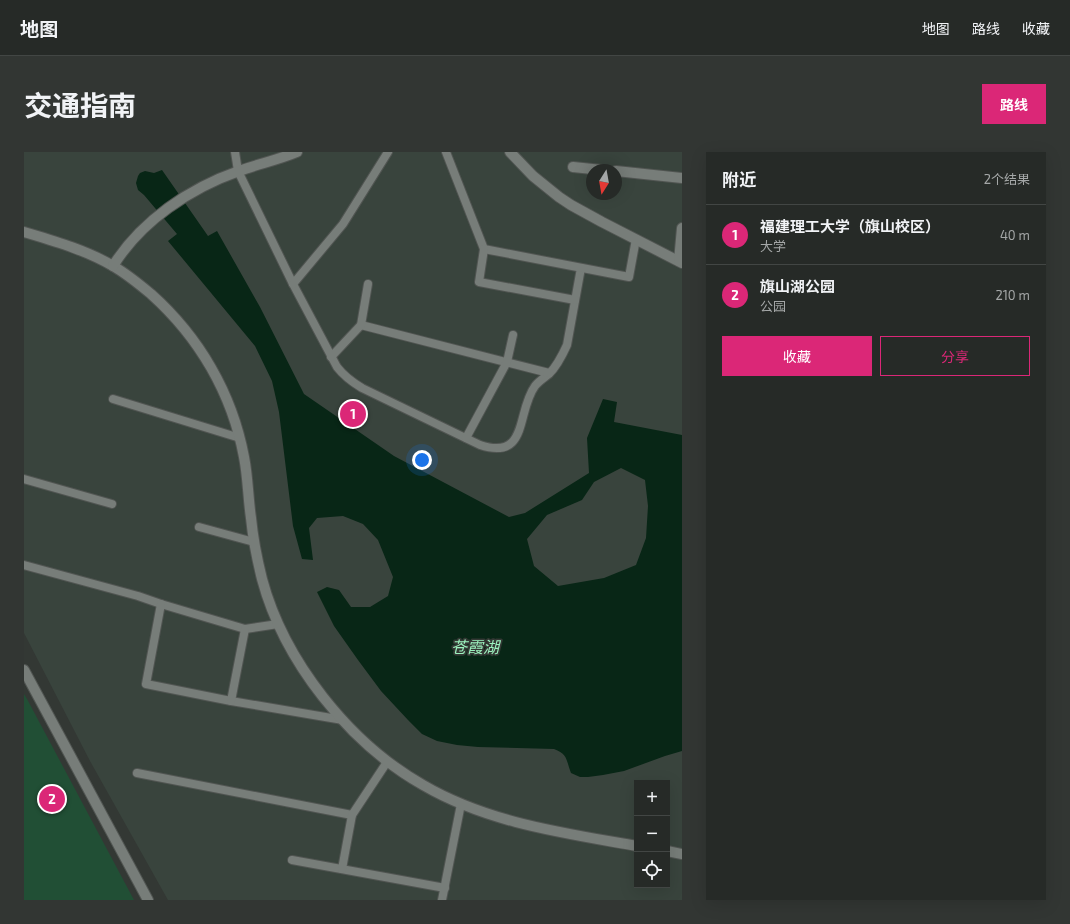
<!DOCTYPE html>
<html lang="zh">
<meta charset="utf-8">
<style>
:root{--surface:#262a27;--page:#323633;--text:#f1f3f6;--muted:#a4a7a7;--line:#424644;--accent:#db2777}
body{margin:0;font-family:"Exo 2","Noto Sans SC",sans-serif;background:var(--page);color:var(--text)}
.controls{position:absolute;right:12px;bottom:12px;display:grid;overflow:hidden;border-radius:0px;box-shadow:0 4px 16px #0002}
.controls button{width:36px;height:36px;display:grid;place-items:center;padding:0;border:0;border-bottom:1px solid var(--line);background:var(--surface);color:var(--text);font:20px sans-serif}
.compass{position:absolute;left:562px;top:12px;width:36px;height:36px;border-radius:50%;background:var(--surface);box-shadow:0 4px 16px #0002;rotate:191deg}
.you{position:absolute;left:398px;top:308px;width:14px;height:14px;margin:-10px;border:3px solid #fff;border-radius:50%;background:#1a73e8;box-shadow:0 0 0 6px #1a73e833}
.badge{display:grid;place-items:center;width:26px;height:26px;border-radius:50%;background:var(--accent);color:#fff;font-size:13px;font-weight:700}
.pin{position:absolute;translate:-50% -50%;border:2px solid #fff;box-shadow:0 1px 4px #0006}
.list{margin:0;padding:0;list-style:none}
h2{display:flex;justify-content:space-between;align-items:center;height:52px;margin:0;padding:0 16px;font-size:17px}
h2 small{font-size:13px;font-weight:400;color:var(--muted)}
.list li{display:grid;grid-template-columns:26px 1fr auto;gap:12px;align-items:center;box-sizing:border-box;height:60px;padding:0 16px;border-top:1px solid var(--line)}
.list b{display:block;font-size:15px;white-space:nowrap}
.list p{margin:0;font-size:13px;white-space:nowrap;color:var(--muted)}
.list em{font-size:13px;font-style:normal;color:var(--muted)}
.actions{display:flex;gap:8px;padding:12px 16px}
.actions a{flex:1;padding:9px 0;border:1px solid var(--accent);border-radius:0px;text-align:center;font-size:14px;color:var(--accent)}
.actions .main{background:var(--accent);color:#fff}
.icon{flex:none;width:22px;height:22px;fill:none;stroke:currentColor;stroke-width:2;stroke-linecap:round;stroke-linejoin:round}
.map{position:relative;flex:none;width:658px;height:748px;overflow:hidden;border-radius:0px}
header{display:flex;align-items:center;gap:24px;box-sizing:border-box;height:56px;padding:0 20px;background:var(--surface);border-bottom:1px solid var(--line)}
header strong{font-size:19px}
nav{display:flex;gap:22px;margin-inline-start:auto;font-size:14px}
.intro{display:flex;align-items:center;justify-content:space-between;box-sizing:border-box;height:96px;padding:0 24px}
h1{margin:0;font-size:28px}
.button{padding:10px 18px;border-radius:0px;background:var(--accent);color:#fff;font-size:14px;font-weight:700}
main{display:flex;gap:24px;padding:0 24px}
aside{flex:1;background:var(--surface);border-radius:0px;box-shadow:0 4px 16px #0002}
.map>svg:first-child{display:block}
.built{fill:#39443d;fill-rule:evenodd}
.green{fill:#214f35}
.water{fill:#082616;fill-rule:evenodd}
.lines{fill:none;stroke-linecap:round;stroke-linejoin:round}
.lane-casing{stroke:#515552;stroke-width:10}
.street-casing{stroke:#515552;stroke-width:12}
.secondary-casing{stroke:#515552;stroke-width:12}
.lane{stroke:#777d79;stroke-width:8}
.street{stroke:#777d79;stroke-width:10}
.secondary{stroke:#777d79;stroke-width:10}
.labels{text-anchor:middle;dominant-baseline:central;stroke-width:3.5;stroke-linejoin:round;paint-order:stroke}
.water-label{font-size:16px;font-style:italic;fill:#9cf1be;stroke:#333834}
</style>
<header>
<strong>地图</strong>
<nav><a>地图</a><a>路线</a><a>收藏</a></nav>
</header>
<div class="intro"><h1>交通指南</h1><a class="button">路线</a></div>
<main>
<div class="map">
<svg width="658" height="748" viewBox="0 0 658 748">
<rect width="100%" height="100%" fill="#333834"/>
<!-- built -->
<path class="built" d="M0,0h658v748h-514l-78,-139 -66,-128zM568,18h24v24h-24zM613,631h30v102h-30z"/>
<!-- green -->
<polygon class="green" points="0,542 3,547 110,748 0,748"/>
<!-- water -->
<path class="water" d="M138,18l46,66 9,-5 43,76 44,87 90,62 115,61 16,-4 64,-40 -2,-35 16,-39 14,3 -3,20 68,13v316l-17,5 -41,15 -21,4 -15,2h-8l-9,-4c-5,-13 -3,-19 -17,-24l-76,-2 -21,-2 -20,-4 -15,-7 -14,-14 -27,-29 -23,-31 -24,-34 -17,-34 10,-5 12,3 12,17h19l18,-11 5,-19 -15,-37 -15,-16 -20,-8 -26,2 -8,10 4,32 -11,-1 -9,-33 -14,-114 -7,-31 -17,-35 -87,-105 9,-7 -33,-39 -6,-5 -2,-7 2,-7 2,-3 5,-2 9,2zM597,316l24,12 3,26 -2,32 -10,27 -32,13 -46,8 -24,-20 -7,-27 20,-24 35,-15 12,-18z"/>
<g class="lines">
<!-- lane casing -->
<g class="lane-casing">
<g id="lane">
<path d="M211,0l3,19 55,113 44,83c7,9 15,15 25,21l118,57c49,16 36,-33 55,-59 4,-5 9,-8 14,-12 8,-8 13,-18 18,-29l14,-77"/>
<polyline points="422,0 460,97 605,125 612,87"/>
<polyline points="460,97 455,130 551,148"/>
<polyline points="269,132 319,72 364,0"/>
<polyline points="337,173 525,221"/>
<polyline points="307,205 337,173 344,132"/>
<polyline points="89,247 216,286"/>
<polyline points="442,286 483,210 489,183"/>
<polyline points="0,327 88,352"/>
<polyline points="175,375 230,390"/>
<polyline points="0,413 114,444 137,452 221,477 254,472"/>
<polyline points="137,452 122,532 207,549 319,568"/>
<polyline points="207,549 221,477"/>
<polyline points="113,621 328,663"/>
<polyline points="268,708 421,736"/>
<polyline points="318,717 328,663 363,610"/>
<polyline points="418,748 437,652"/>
</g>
</g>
<!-- street casing -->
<g class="street-casing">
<g id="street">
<polyline points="486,0 509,24 535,45 547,53 578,70 658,111"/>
<polyline points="549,15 578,18"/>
<polyline points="592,19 658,26"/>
<path d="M0,80c30,9 62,18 89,34 14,8 26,18 38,28 48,43 81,99 93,163 4,20 4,41 7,61 2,21 6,41 11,61 22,82 87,164 161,206 65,38 141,48 214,61"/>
<polyline points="655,109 658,76"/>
<path d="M89,114c28,-45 77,-78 126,-95 19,-7 39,-11 58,-19"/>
<polyline points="643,699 658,702"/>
</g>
</g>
<!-- secondary casing -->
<g class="secondary-casing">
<polyline id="secondary" points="0,518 124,748"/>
</g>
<!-- lane -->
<use href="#lane" class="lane"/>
<!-- street -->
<use href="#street" class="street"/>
<!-- secondary -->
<use href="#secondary" class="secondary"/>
</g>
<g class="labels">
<!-- water labels -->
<g class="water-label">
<text x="451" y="494">苍霞湖</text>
</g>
</g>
</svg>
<div class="controls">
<button>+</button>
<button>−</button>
<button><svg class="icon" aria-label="locate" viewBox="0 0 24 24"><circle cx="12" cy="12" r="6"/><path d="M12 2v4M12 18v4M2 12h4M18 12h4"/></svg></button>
</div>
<svg class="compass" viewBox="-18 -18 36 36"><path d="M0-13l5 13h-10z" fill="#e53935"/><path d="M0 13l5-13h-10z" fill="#a4a7a7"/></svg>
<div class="you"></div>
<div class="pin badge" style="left:329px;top:262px">1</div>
<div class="pin badge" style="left:28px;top:647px">2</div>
</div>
<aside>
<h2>附近<small>2个结果</small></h2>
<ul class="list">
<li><span class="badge">1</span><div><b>福建理工大学（旗山校区）</b><p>大学</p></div><em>40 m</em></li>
<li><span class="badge">2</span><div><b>旗山湖公园</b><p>公园</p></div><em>210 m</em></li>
</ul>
<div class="actions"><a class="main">收藏</a><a>分享</a></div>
</aside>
</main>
